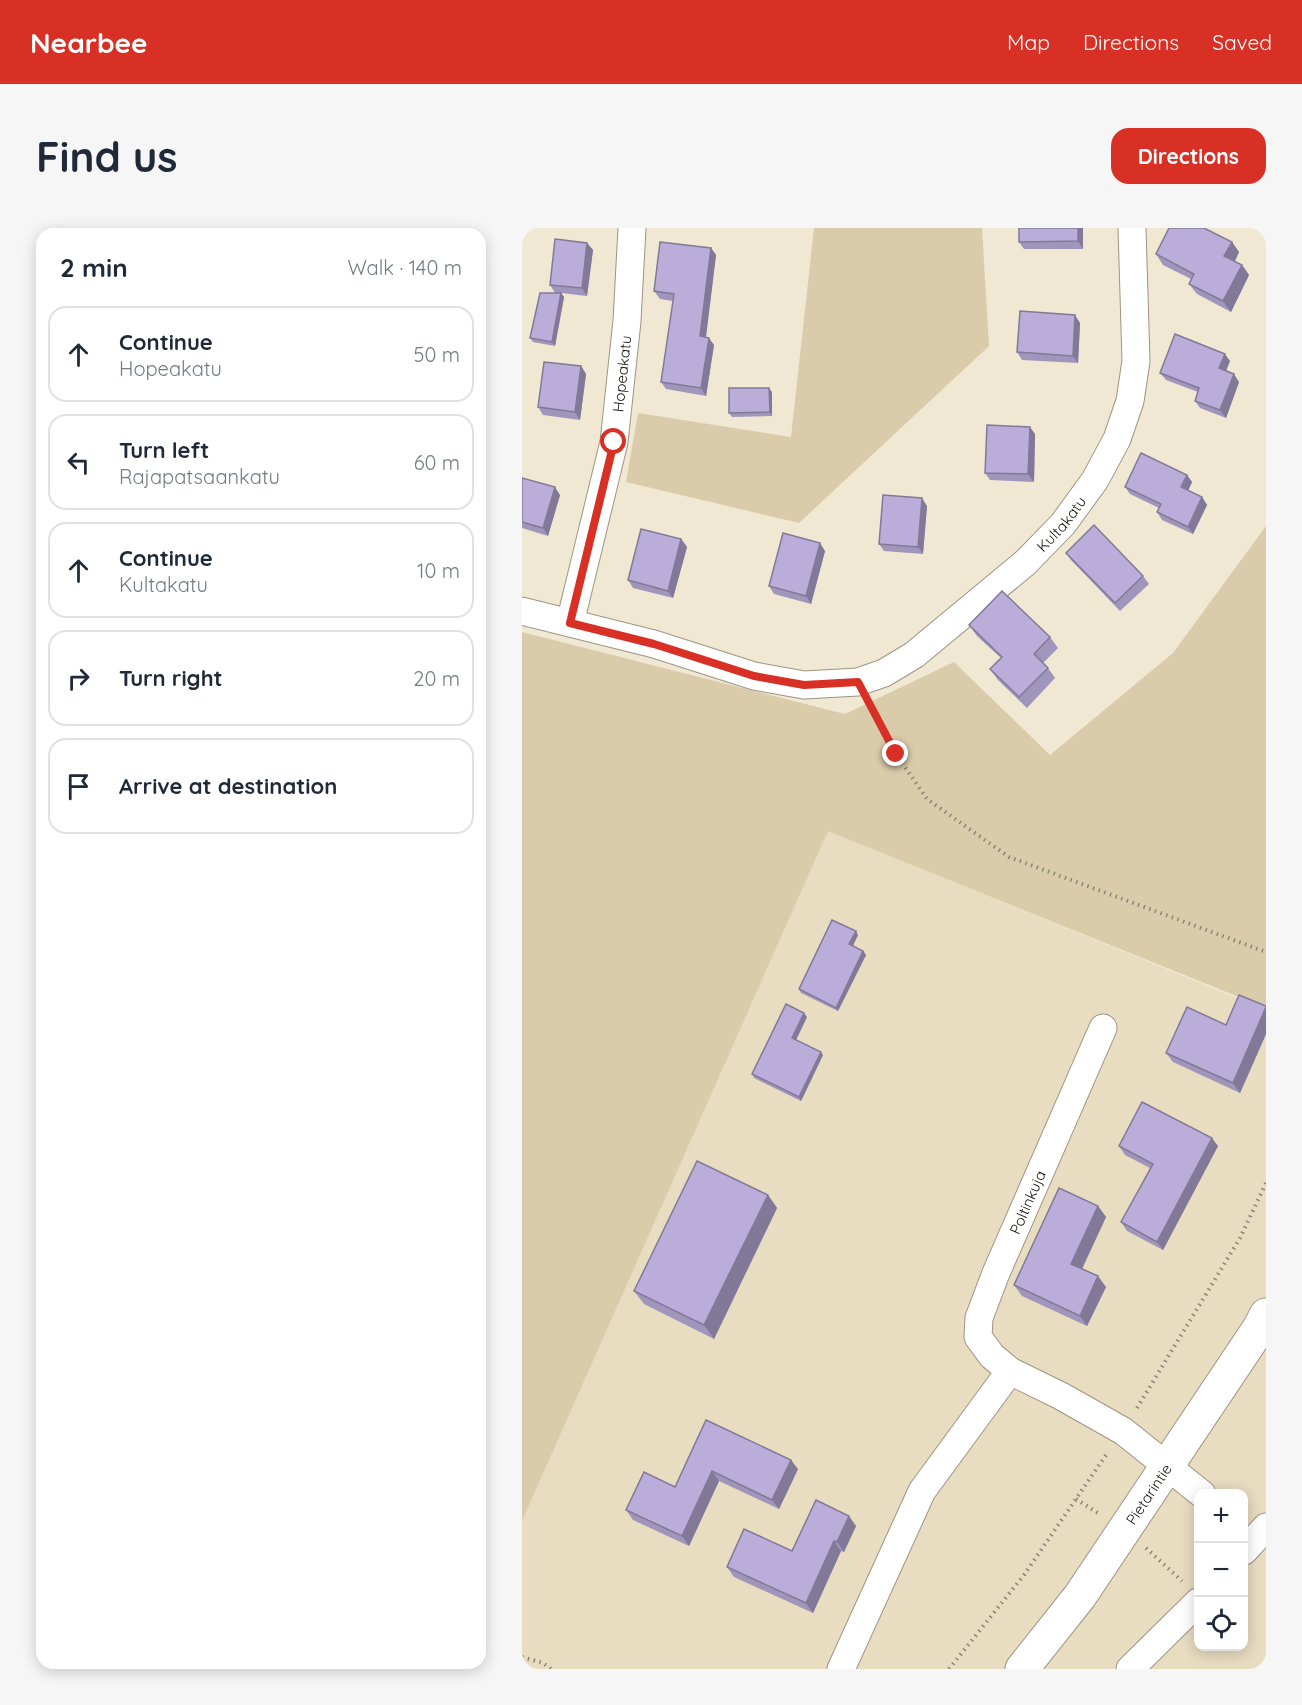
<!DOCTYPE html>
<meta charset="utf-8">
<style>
:root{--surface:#fff;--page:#f6f6f7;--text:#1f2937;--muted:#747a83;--line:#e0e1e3;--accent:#d93025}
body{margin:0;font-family:Quicksand,sans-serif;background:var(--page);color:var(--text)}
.controls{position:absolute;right:18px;bottom:18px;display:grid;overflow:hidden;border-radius:12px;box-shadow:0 3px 15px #0003}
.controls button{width:54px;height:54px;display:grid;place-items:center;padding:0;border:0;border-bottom:2px solid var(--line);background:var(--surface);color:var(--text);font:30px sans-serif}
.stop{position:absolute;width:18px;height:18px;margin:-14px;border:4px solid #d93025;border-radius:50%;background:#fff}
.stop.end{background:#d93025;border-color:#fff;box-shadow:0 2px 6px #0008}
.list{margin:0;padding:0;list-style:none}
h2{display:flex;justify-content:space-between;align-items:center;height:78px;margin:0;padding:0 24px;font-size:26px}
h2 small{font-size:20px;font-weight:400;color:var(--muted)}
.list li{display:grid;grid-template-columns:39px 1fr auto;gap:18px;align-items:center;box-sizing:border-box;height:96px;margin:0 12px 12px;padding:0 12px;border:2px solid var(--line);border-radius:18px}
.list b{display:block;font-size:22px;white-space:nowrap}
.list p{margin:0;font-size:20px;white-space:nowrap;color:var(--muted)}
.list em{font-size:20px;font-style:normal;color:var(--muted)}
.icon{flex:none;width:33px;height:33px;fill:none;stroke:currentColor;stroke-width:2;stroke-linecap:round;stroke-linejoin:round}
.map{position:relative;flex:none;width:744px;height:1441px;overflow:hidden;border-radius:18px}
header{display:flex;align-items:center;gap:36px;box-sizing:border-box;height:84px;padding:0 30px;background:var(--accent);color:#fff}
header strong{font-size:28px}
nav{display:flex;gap:33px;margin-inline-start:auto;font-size:21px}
.intro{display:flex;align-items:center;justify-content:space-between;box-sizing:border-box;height:144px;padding:0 36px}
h1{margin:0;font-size:42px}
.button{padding:15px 27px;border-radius:18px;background:var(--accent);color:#fff;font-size:21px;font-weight:700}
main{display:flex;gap:36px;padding:0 36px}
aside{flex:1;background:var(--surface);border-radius:18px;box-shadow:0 3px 15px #0003}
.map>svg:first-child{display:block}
.built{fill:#e8dcc1;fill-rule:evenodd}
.green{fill:#dacbaa}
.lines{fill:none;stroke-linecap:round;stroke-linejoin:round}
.street-casing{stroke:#9d9482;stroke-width:29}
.primary-casing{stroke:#9d9482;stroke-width:35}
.path{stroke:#8c8678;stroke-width:4;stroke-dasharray:1.5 4.5;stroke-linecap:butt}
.street{stroke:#fff;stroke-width:27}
.primary{stroke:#fff;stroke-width:33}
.wall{fill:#a095bb}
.shaded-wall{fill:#827998}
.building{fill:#baadd9;stroke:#827998;stroke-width:1.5}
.route{stroke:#d93025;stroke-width:8}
.labels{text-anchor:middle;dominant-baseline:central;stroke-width:4.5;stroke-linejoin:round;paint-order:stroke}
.street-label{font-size:15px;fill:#17140d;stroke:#fff}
</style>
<header>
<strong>Nearbee</strong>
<nav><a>Map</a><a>Directions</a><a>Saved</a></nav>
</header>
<div class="intro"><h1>Find us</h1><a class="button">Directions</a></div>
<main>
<aside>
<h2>2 min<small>Walk · 140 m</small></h2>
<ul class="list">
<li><svg class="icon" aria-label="ahead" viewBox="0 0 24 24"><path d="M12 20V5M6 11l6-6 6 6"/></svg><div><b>Continue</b><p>Hopeakatu</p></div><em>50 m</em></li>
<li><svg class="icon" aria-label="left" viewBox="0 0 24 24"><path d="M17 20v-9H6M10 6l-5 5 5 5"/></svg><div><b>Turn left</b><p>Rajapatsaankatu</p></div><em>60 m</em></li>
<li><svg class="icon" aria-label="ahead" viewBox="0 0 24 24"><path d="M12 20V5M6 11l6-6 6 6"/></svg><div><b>Continue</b><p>Kultakatu</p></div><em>10 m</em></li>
<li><svg class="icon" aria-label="right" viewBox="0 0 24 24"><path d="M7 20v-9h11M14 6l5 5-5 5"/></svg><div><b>Turn right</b></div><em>20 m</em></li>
<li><svg class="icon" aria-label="arrive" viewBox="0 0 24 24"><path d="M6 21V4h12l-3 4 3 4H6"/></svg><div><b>Arrive at destination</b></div></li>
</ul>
</aside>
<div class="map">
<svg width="744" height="1441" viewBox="0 0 744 1441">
<rect width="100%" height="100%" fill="#f1e8d4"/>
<!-- built -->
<path class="built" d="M306,602l438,180v659h-744v-148zM676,1266h46v152h-46z"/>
<!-- green -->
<g class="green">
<polygon points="292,0 460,0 467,118 277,295 104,254 116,185 269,209"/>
<polygon points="744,298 744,780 306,603 0,1293 0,404 323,486 432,434 528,527 651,425"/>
</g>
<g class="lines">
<!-- street casing -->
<g class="street-casing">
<g id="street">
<path id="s1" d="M0,383l132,33 100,32 50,9 54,-3 26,-9 30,-18 111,-92 38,-39 32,-44 22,-41 13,-38 6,-40 -4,-133"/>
<path id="s2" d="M48,395l44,-181 13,-121 5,-93"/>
<polyline points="488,1143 539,1168 601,1203 680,1266"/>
<polyline points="722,1323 744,1299"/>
<path id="s3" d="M319,1441l81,-178 88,-120 -18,-15 -14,-19 1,-19 17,-45 107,-245"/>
<polyline points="608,1441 676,1374"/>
</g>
</g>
<!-- primary casing -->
<g class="primary-casing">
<g id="primary">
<path id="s4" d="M500,1441l58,-73 180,-269 6,-12"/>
</g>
</g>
<!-- path -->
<g class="path">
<polyline points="348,477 374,526 405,571 487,629 744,724"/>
<polyline points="615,1180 718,1010 744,955"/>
<polyline points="554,1271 579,1287"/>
<polyline points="624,1320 660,1353"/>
<polyline points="0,1429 21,1435 29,1441"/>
<polyline points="427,1441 502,1347 586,1224"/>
</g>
<!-- street -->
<use href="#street" class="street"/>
<!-- primary -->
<use href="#primary" class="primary"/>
</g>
<!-- wall -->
<g class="wall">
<polygon points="561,0 561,21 502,21 497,14"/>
<polygon points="710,14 717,24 713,33 720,37 727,47 709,84 675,66 667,56 669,51 641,37 634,26"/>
<polygon points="65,15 71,22 65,68 39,65 42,69 33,118 11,114 8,110 33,65 28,57"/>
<polygon points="189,20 194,27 184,109 192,117 184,168 144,161 139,154 151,73 138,71 132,63"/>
<polygon points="558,95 556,135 500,132 495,124"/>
<polygon points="708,133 704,143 717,154 704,190 678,180 673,173 676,164 644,152 638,145"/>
<polygon points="59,138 64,146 58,192 21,187 16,179"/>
<polygon points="250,164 250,188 210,189 207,185"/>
<polygon points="513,206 512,254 468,252 463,245"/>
<polygon points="665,247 670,254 666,263 680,269 685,277 671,306 640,292 635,284 637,280 608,266 603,259"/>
<polygon points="0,250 38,267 26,308 0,300"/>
<polygon points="405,278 401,326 362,323 357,316"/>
<polygon points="159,311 165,319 151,370 111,360 106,352"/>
<polygon points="303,323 289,376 252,366 247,358"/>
<polygon points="544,325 621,348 627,356 598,383 549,332"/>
<polygon points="447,397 528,409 536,420 521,435 526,440 533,450 505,480 476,452 468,441 479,430 455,408"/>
<polygon points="336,707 331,718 341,723 344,727 316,783 279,765 277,761"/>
<polygon points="744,778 744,806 718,865 651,834 644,825"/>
<polygon points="285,789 274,812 301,827 279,873 232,850 230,846"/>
<polygon points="597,918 696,918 641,1022 605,1003 599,994 628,940 603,927"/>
<polygon points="246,967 255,980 192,1111 122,1076 112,1063"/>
<polygon points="576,978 584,989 560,1041 584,1059 565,1098 500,1068 492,1057"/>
<polygon points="184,1192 276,1241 257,1281 197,1253 167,1318 111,1292 104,1282 153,1259"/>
<polygon points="334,1298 322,1324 319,1323 291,1385 212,1349 205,1339 270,1323"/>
</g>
<!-- shaded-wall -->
<g class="shaded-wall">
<polygon points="556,0 561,0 561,21 556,13"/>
<polygon points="710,14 717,24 710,39 702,28"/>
<polygon points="65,15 71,22 65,68 60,60"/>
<polygon points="189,20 194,27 183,116 178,108"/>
<polygon points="720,37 727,47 709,84 701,73"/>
<polygon points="39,65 42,69 33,118 30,114"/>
<polygon points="553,87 558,95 556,135 551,128"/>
<polygon points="187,110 192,117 184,168 179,160"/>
<polygon points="703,126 708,133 702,148 697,140"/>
<polygon points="59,138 64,146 58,192 53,184"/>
<polygon points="712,146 717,154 704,190 698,182"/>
<polygon points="247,160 250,164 250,188 248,184"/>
<polygon points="508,199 513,206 512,254 506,246"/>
<polygon points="665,247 670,254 664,267 659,259"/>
<polygon points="33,259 38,267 26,308 21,300"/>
<polygon points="680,269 685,277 671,306 666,299"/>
<polygon points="400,270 405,278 401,326 396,319"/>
<polygon points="159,311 165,319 151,370 146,363"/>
<polygon points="298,315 303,323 289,376 284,368"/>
<polygon points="334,703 336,707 330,719 327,716"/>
<polygon points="341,723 344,727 316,783 314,780"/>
<polygon points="744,779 744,806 718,865 711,855"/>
<polygon points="282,785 285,789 273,814 270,810"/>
<polygon points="299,824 301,827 279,873 277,869"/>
<polygon points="690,910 696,918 641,1022 635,1014"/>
<polygon points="246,967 255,980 192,1111 182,1097"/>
<polygon points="576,978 584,989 557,1047 549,1036"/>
<polygon points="576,1048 584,1059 565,1098 558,1088"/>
<polygon points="269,1232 276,1241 257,1281 250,1272"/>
<polygon points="190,1243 197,1253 167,1318 160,1308"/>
<polygon points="327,1288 334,1298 322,1324 315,1314"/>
<polygon points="312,1313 319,1323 291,1385 284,1375"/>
</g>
<!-- building -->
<g class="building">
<polygon points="497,0 556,0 556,13 497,14"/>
<polygon points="647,0 682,0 710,14 702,28 720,37 701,73 667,56 672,46 634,26"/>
<polygon points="33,11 65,15 60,60 28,57"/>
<polygon points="138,14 189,20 178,108 187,110 179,160 139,154 152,66 132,63"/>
<polygon points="18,65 39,65 30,114 8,110"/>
<polygon points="498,83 553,87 551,128 495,124"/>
<polygon points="653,106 703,126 697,140 712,146 698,182 673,173 677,160 638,145"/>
<polygon points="22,134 59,138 53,184 16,179"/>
<polygon points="207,160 247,160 248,184 207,185"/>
<polygon points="465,197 508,199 506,246 463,245"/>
<polygon points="619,225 665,247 659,259 680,269 666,299 635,284 639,276 603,259"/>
<polygon points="0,250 33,259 21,300 0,294"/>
<polygon points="361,267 400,270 396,319 357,316"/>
<polygon points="572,297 621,348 593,375 544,325"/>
<polygon points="119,301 159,311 146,363 106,352"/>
<polygon points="261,305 298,315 284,368 247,358"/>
<polygon points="480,363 528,409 512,426 526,440 497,469 468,441 480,429 447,397"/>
<polygon points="310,692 334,703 327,716 341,723 314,780 277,761"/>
<polygon points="717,767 744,778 744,779 711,855 644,825 665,779 704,797"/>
<polygon points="264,776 282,785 270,810 299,824 277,869 230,846"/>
<polygon points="620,874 690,910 635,1014 599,994 631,936 597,918"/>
<polygon points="175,933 246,967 182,1097 112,1063"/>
<polygon points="537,960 576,978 549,1036 576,1048 558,1088 492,1057"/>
<polygon points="184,1192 269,1232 250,1272 190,1243 160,1308 104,1282 122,1244 153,1259"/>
<polygon points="294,1272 327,1288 315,1314 312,1313 284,1375 205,1339 222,1301 270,1323"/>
</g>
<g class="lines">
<!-- route -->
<polyline class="route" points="92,214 48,395 132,416 232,448 282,457 336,454 374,526"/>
</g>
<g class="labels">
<!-- street labels -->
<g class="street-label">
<text stroke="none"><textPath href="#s2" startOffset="255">Hopeakatu</textPath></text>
<text stroke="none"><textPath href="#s1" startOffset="606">Kultakatu</textPath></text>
<text stroke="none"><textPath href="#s3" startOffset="536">Poltinkuja</textPath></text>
<text stroke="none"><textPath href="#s4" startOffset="216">Pietarintie</textPath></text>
</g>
</g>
</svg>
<div class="controls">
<button>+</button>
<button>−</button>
<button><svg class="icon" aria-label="locate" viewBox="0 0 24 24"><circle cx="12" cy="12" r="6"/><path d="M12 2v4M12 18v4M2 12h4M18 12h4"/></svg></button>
</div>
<div class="stop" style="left:92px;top:214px"></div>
<div class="stop end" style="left:374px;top:526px"></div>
</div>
</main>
